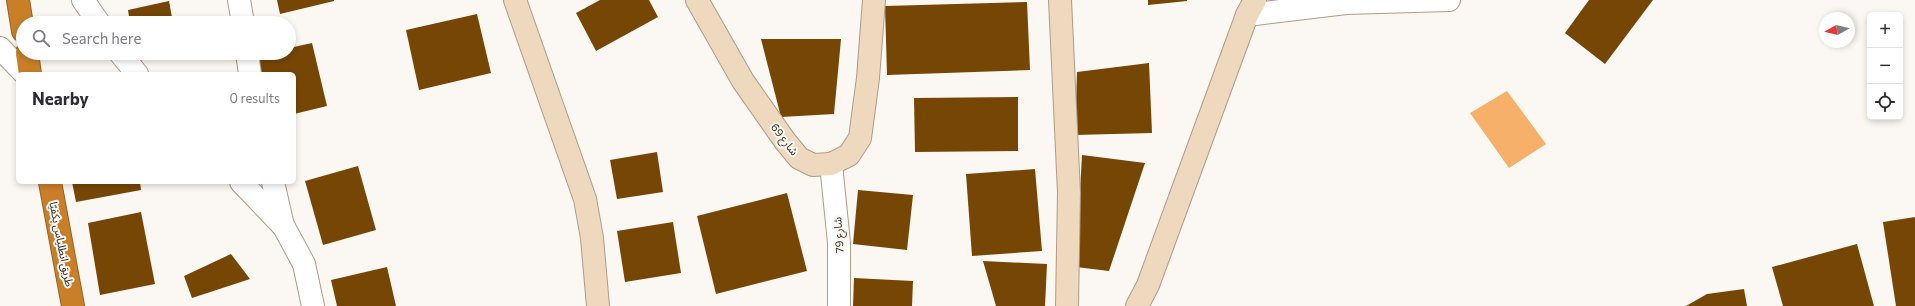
<!DOCTYPE html>
<meta charset="utf-8">
<style>
:root{--surface:#fff;--page:#f7f7f7;--text:#2b2b33;--muted:#7c7c81;--line:#e1e1e2}
body{margin:0;font-family:Commissioner,"Noto Sans Arabic",sans-serif;background:var(--page);color:var(--text)}
.controls{position:absolute;right:12px;top:12px;display:grid;overflow:hidden;border-radius:6px;box-shadow:0 2px 6px #0003}
.controls button{width:36px;height:36px;display:grid;place-items:center;padding:0;border:0;border-bottom:1px solid var(--line);background:var(--surface);color:var(--text);font:20px sans-serif}
.compass{position:absolute;left:1819px;top:12px;width:36px;height:36px;border-radius:50%;background:var(--surface);box-shadow:0 2px 6px #0003;rotate:262deg}
.list{margin:0;padding:0;list-style:none}
h2{display:flex;justify-content:space-between;align-items:center;height:52px;margin:0;padding:0 16px;font-size:17px}
h2 small{font-size:13px;font-weight:400;color:var(--muted)}
.icon{flex:none;width:22px;height:22px;fill:none;stroke:currentColor;stroke-width:2;stroke-linecap:round;stroke-linejoin:round}
.map{position:relative;flex:none;width:1915px;height:306px;overflow:hidden}
.search{position:absolute;background:var(--surface);box-shadow:0 2px 6px #0003;left:16px;top:16px;width:280px;height:44px;display:flex;align-items:center;gap:10px;box-sizing:border-box;padding:0 14px;border-radius:22px;color:var(--muted);font-size:15px}
.panel{position:absolute;background:var(--surface);box-shadow:0 2px 6px #0003;left:16px;top:72px;width:280px;height:112px;border-radius:6px}
.map>svg:first-child{display:block}
.water{fill:#f7b069}
.building{fill:#764604}
.lines{fill:none;stroke-linecap:round;stroke-linejoin:round}
.street-casing{stroke:#b09b87;stroke-width:24}
.secondary-casing{stroke:#b09b87;stroke-width:24}
.highway-casing{stroke:#956327;stroke-width:24}
.street{stroke:#fff;stroke-width:22}
.secondary{stroke:#eed9be;stroke-width:22}
.highway{stroke:#c87f28;stroke-width:22}
.labels{text-anchor:middle;dominant-baseline:central;stroke-width:4;stroke-linejoin:round;paint-order:stroke}
.street-label{font-size:11px;fill:#372e26;stroke:#fbf7f2}
</style>
<div class="map">
<svg width="1915" height="306" viewBox="0 0 1915 306">
<rect width="100%" height="100%" fill="#fbf7f2"/>
<!-- water -->
<polygon class="water" points="1507,91 1546,144 1509,168 1470,113"/>
<!-- building -->
<g class="building">
<polygon points="277,0 334,0 334,1 280,14"/>
<polygon points="600,0 649,0 658,17 596,51 576,13"/>
<polygon points="1148,0 1187,0 1187,1 1148,5"/>
<polygon points="1589,0 1653,0 1605,64 1565,33"/>
<polygon points="169,1 173,23 130,23 128,10"/>
<polygon points="1027,2 1030,70 887,75 885,6"/>
<polygon points="477,14 491,73 419,90 406,30"/>
<polygon points="761,39 841,39 834,114 781,117"/>
<polygon points="312,43 327,106 294,114 294,74 262,74 257,56 270,53 289,53 289,48"/>
<polygon points="136,53 173,53 173,54 138,61"/>
<polygon points="1149,63 1152,133 1075,135 1077,72"/>
<polygon points="1018,97 1018,151 915,152 914,98"/>
<polygon points="657,152 663,192 617,199 610,160"/>
<polygon points="1082,155 1145,163 1109,271 1076,267"/>
<polygon points="358,166 376,230 323,245 305,181"/>
<polygon points="1035,169 1042,251 972,256 966,174"/>
<polygon points="72,182 140,182 141,190 76,202"/>
<polygon points="858,190 913,195 907,250 853,244"/>
<polygon points="787,193 807,271 716,294 697,216"/>
<polygon points="141,212 155,284 100,295 88,223"/>
<polygon points="1915,217 1915,306 1896,306 1883,222"/>
<polygon points="673,222 681,273 625,282 617,231"/>
<polygon points="1857,244 1874,306 1783,306 1772,267"/>
<polygon points="231,254 250,279 192,298 184,276"/>
<polygon points="983,261 1047,264 1045,306 996,306"/>
<polygon points="387,267 396,306 337,306 331,280"/>
<polygon points="854,278 913,281 912,306 853,306"/>
<polygon points="1744,289 1747,306 1686,306 1707,294"/>
</g>
<g class="lines">
<!-- street casing -->
<g class="street-casing">
<g id="street">
<polyline points="83,0 99,23"/>
<polyline points="239,0 243,23"/>
<polyline points="1247,15 1346,3 1449,0"/>
<polyline points="0,48 25,74"/>
<polyline points="120,53 137,74"/>
<polyline points="247,53 250,74"/>
<polyline points="831,164 839,243 839,306"/>
<polyline points="241,182 284,227 304,264 313,306"/>
<polyline points="273,182 283,226"/>
</g>
</g>
<!-- secondary casing -->
<g class="secondary-casing">
<g id="secondary">
<polyline points="515,0 585,199 592,238 598,306"/>
<polyline points="697,0 743,81 785,141 799,158 813,165 831,164 849,155 860,138 868,78 874,0"/>
<polyline points="1060,0 1069,193 1067,306"/>
<polyline points="1137,306 1148,285 1247,15 1255,0"/>
</g>
</g>
<!-- highway casing -->
<g class="highway-casing">
<g id="highway">
<polyline points="18,0 23,31"/>
<polyline points="27,53 30,74"/>
<polyline points="50,182 73,306"/>
</g>
</g>
<!-- street -->
<use href="#street" class="street"/>
<!-- secondary -->
<use href="#secondary" class="secondary"/>
<!-- highway -->
<use href="#highway" class="highway"/>
</g>
<g class="labels">
<!-- street labels -->
<g class="street-label">
<text transform="translate(785 139) rotate(52)">شارع 69</text>
<text transform="translate(838 235) rotate(-94)">شارع 79</text>
<text transform="translate(62 244) rotate(79)">طريق انطلياس بكفيّا</text>
</g>
</g>
</svg>
<div class="controls">
<button>+</button>
<button>−</button>
<button><svg class="icon" aria-label="locate" viewBox="0 0 24 24"><circle cx="12" cy="12" r="6"/><path d="M12 2v4M12 18v4M2 12h4M18 12h4"/></svg></button>
</div>
<svg class="compass" viewBox="-18 -18 36 36"><path d="M0-13l5 13h-10z" fill="#e53935"/><path d="M0 13l5-13h-10z" fill="#7c7c81"/></svg>
<div class="search"><svg class="icon" aria-label="search" viewBox="0 0 24 24"><circle cx="10" cy="10" r="6"/><path d="M15 15l6 6"/></svg>Search here</div>
<section class="panel">
<h2>Nearby<small>0 results</small></h2>
<ul class="list">
</ul>
</section>
</div>
